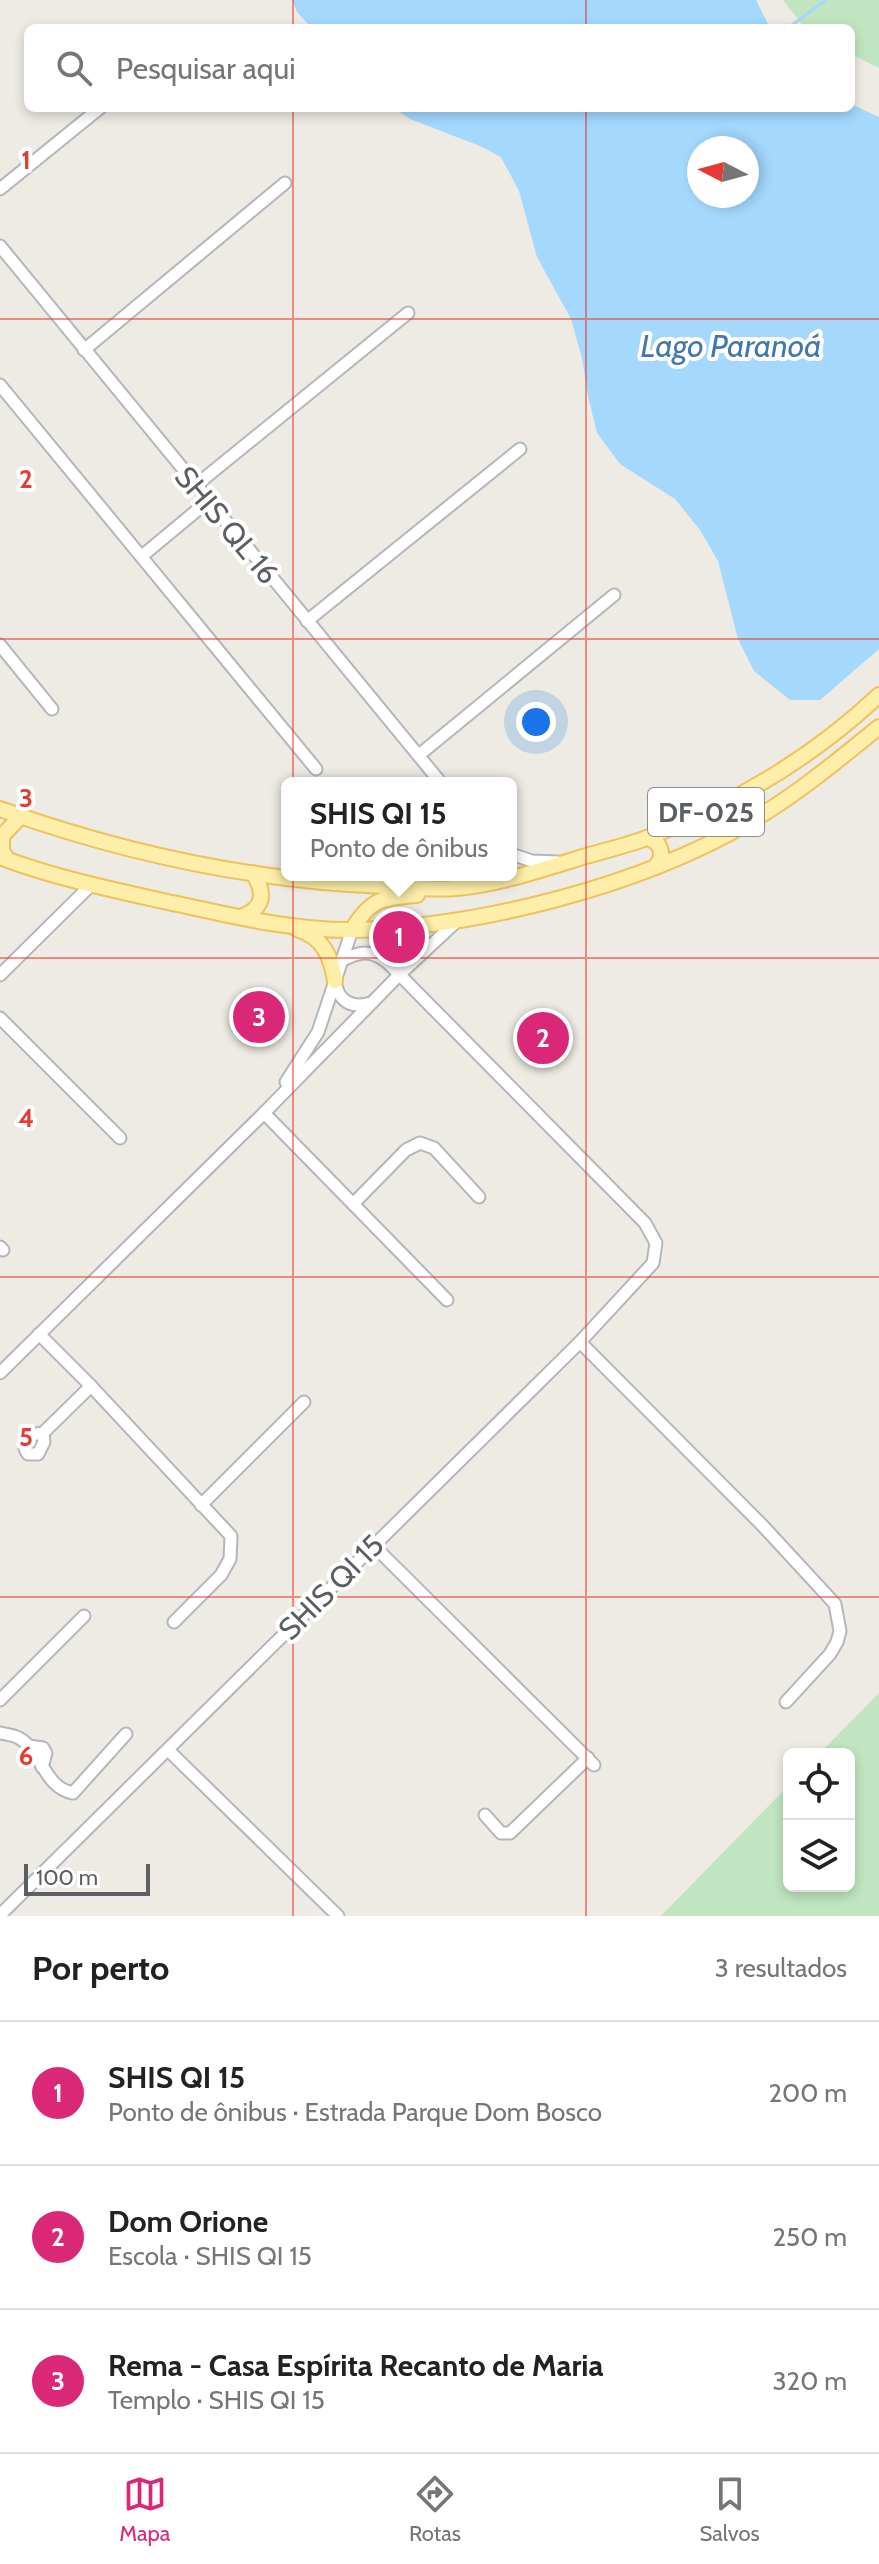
<!DOCTYPE html>
<html lang="pt">
<meta charset="utf-8">
<style>
:root{--surface:#fff;--page:#f2f2f2;--text:#222;--muted:#767676;--line:#e0e0e0;--accent:#db2777}
body{margin:0;font-family:Cabin,sans-serif;background:var(--page);color:var(--text)}
.controls{position:absolute;right:24px;bottom:24px;display:grid;overflow:hidden;border-radius:12px;box-shadow:0 4px 12px #0003}
.controls button{width:72px;height:72px;display:grid;place-items:center;padding:0;border:0;border-bottom:2px solid var(--line);background:var(--surface);color:var(--text);font:40px sans-serif}
.compass{position:absolute;left:687px;top:136px;width:72px;height:72px;border-radius:50%;background:var(--surface);box-shadow:0 4px 12px #0003;rotate:276deg}
.scale{position:absolute;left:24px;bottom:20px;width:126px;box-sizing:border-box;padding-left:8px;border:4px solid #5b5f63;border-top:0;font-size:22px;line-height:28px;white-space:nowrap;color:#5b5f63;-webkit-text-stroke:6px #fff;paint-order:stroke}
.you{position:absolute;left:536px;top:722px;width:28px;height:28px;margin:-20px;border:6px solid #fff;border-radius:50%;background:#1a73e8;box-shadow:0 0 0 12px #1a73e833}
.badge{display:grid;place-items:center;width:52px;height:52px;border-radius:50%;background:var(--accent);color:#fff;font-size:26px;font-weight:700}
.pin{position:absolute;translate:-50% -50%;border:4px solid #fff;box-shadow:0 2px 8px #0006}
.popup{position:absolute;left:281px;top:777px;width:236px;height:104px;box-sizing:border-box;display:grid;place-content:center;border-radius:12px;background:var(--surface);filter:drop-shadow(0 2px 6px #0005);font-size:26px;white-space:nowrap;color:var(--muted)}
.popup b{font-size:30px;color:var(--text)}
.popup::after{content:'';position:absolute;left:50%;top:100%;margin-left:-16px;border:16px solid transparent;border-top-color:var(--surface)}
.list{margin:0;padding:0;list-style:none}
h2{display:flex;justify-content:space-between;align-items:center;height:104px;margin:0;padding:0 32px;font-size:34px}
h2 small{font-size:26px;font-weight:400;color:var(--muted)}
.list li{display:grid;grid-template-columns:52px 1fr auto;gap:24px;align-items:center;box-sizing:border-box;height:144px;padding:0 32px;border-top:2px solid var(--line)}
.list b{display:block;font-size:30px;white-space:nowrap}
.list p{margin:0;font-size:26px;white-space:nowrap;color:var(--muted)}
.list em{font-size:26px;font-style:normal;color:var(--muted)}
.icon{flex:none;width:44px;height:44px;fill:none;stroke:currentColor;stroke-width:2;stroke-linecap:round;stroke-linejoin:round}
.map{position:relative;flex:none;width:879px;height:1916px;overflow:hidden}
.search{position:absolute;background:var(--surface);box-shadow:0 4px 12px #0003;left:24px;right:24px;top:24px;height:88px;display:flex;align-items:center;gap:20px;box-sizing:border-box;padding:0 28px;border-radius:12px;color:var(--muted);font-size:30px}
.sheet{height:536px;background:var(--surface)}
nav{display:flex;justify-content:space-around;align-items:center;box-sizing:border-box;height:112px;border-top:2px solid var(--line);background:var(--surface);font-size:22px;color:var(--muted)}
nav a{display:grid;justify-items:center;gap:4px}
nav .on{color:var(--accent)}
.map>svg:first-child{display:block}
.green{fill:#c0e5c0}
.water{fill:#a4d8fd;fill-rule:evenodd}
.lines{fill:none;stroke-linecap:round;stroke-linejoin:round}
.stream{stroke:#a4d8fd;stroke-width:3}
.minor-casing{stroke:#b3b6ba;stroke-width:15}
.major-casing{stroke:#eec25c;stroke-width:18}
.minor{stroke:#fff;stroke-width:11}
.major{stroke:#fdeea9;stroke-width:14}
.grid{fill:none;stroke:#e53c32;stroke-width:2;stroke-opacity:0.55}
.labels{text-anchor:middle;dominant-baseline:central;stroke-width:8;stroke-linejoin:round;paint-order:stroke}
.shield{fill:#fff;stroke:#8c8f92;stroke-width:2}
.shield-label{font-size:28px;font-weight:bold;fill:#5b5f63}
.street-label{font-size:30px;fill:#5b5f63;stroke:#fff}
.water-label{font-size:32px;font-style:italic;fill:#4278ae;stroke:#fff}
.grid-label{font-size:26px;text-anchor:middle;font-weight:bold;fill:#e53c32;stroke:#fff;stroke-width:8;stroke-linejoin:round;paint-order:stroke}
</style>
<div class="map">
<svg width="879" height="1916" viewBox="0 0 879 1916">
<rect width="100%" height="100%" fill="#edebe3"/>
<!-- green -->
<g class="green">
<polygon points="783,0 879,0 879,68 851,54 851,28 805,28"/>
<polygon points="879,1693 879,1916 661,1916 789,1785 789,1886 849,1886 849,1754 819,1754"/>
</g>
<!-- water -->
<g class="water">
<polygon points="292,0 756,0 770,28 312,28 297,12"/>
<path d="M851,104l28,13v532l-59,51h-30l-36,-29 -16,-32 -20,-78 -18,-31 -25,-31 -55,-35 -23,-31 -9,-37 -6,-38 -11,-39 -34,-62 -18,-66 -18,-34 -21,-11 -70,-27 -16,-11h457zM699,148h48v48h-48z"/>
</g>
<g class="lines">
<!-- stream -->
<polyline class="stream" points="788,28 826,0"/>
<!-- minor casing -->
<g class="minor-casing">
<g id="minor">
<polyline points="0,189 100,108"/>
<polyline points="0,246 441,783"/>
<polyline points="84,350 285,183"/>
<polyline points="0,385 316,769"/>
<polyline points="195,486 408,313"/>
<polyline points="142,556 207,502"/>
<polyline points="307,621 520,449"/>
<polyline points="0,645 52,709"/>
<polyline points="419,755 614,595"/>
<polyline points="511,854 532,861 558,862"/>
<polyline points="0,975 91,885"/>
<path d="M335,981c3,20 16,28 36,22"/>
<polyline points="0,1018 120,1138"/>
<polyline points="286,1082 318,1032 352,930"/>
<polyline points="264,1113 447,1300"/>
<polyline points="353,1204 406,1150 420,1143 434,1148 479,1197"/>
<polyline points="0,1247 3,1250"/>
<polyline points="39,1334 91,1386 231,1536 230,1559 221,1575 174,1622"/>
<polyline points="580,1342 762,1525 835,1604 840,1631 837,1642 830,1654 786,1702"/>
<polyline points="0,1373 264,1113 399,975 457,921"/>
<path d="M43,1433l1,9 -6,12h-10c-5,-7 -4,-11 1,-19l14,-2 48,-47"/>
<polyline points="201,1505 304,1402"/>
<polyline points="373,1545 594,1765"/>
<polyline points="0,1700 84,1616"/>
<path d="M0,1733c6,1 14,2 19,5 23,13 25,50 54,55l53,-59"/>
<polyline points="29,1746 43,1748 46,1753 42,1767"/>
<polyline points="168,1750 338,1916"/>
<polyline points="485,1815 501,1833 510,1833 588,1758"/>
<path d="M0,1915l580,-573 73,-79 3,-20 -11,-20 -257,-260c-17,-14 -28,-12 -47,-2"/>
</g>
</g>
<!-- major casing -->
<g class="major-casing">
<g id="major">
<path d="M0,809c123,44 254,72 384,77 24,1 49,4 72,2 44,-4 88,-19 130,-32 21,-6 43,-11 63,-19 85,-33 164,-80 230,-142"/>
<path d="M647,838c11,3 15,10 14,21l-6,8"/>
<path d="M0,857c52,20 109,32 163,44 62,13 127,30 191,29 126,-3 285,-44 394,-107 47,-27 89,-62 131,-96"/>
<polyline points="7,859 2,851 2,836 21,816"/>
<path d="M241,917c23,-9 25,-23 12,-44"/>
<path d="M297,929c26,8 34,27 38,52"/>
<path d="M352,930c19,-32 31,-32 65,-35"/>
</g>
</g>
<!-- minor -->
<use href="#minor" class="minor"/>
<!-- major -->
<use href="#major" class="major"/>
</g>
<!-- grid -->
<path class="grid" d="M293,0v28M586,0v28M293,108v1808M586,108v1808M0,319h879M0,639h879M0,958h879M0,1277h879M0,1597h879"/>
<g class="labels">
<!-- shield labels -->
<rect class="shield" x="648" y="788" width="116" height="48" rx="6"/>
<g class="shield-label">
<text x="706" y="812">DF-025</text>
</g>
<!-- street labels -->
<g class="street-label">
<text transform="translate(227 525) rotate(50)">SHIS QL 16</text>
<text transform="translate(331 1587) rotate(-45)">SHIS QI 15</text>
</g>
<!-- water labels -->
<g class="water-label">
<text x="731" y="345">Lago Paranoá</text>
</g>
</g>
<g class="grid-label">
<text x="26" y="169">1</text>
<text x="26" y="488">2</text>
<text x="26" y="807">3</text>
<text x="26" y="1127">4</text>
<text x="26" y="1446">5</text>
<text x="26" y="1765">6</text>
</g>
</svg>
<div class="controls">
<button><svg class="icon" aria-label="locate" viewBox="0 0 24 24"><circle cx="12" cy="12" r="6"/><path d="M12 2v4M12 18v4M2 12h4M18 12h4"/></svg></button>
<button><svg class="icon" aria-label="layers" viewBox="0 0 24 24"><path d="M12 4l9 5-9 5-9-5zM3 14l9 5 9-5"/></svg></button>
</div>
<svg class="compass" viewBox="-18 -18 36 36"><path d="M0-13l5 13h-10z" fill="#e53935"/><path d="M0 13l5-13h-10z" fill="#767676"/></svg>
<div class="scale">100 m</div>
<div class="you"></div>
<div class="pin badge" style="left:399px;top:937px">1</div>
<div class="popup"><b>SHIS QI 15</b>Ponto de ônibus</div>
<div class="pin badge" style="left:543px;top:1038px">2</div>
<div class="pin badge" style="left:259px;top:1017px">3</div>
<div class="search"><svg class="icon" aria-label="search" viewBox="0 0 24 24"><circle cx="10" cy="10" r="6"/><path d="M15 15l6 6"/></svg>Pesquisar aqui</div>
</div>
<section class="sheet">
<h2>Por perto<small>3 resultados</small></h2>
<ul class="list">
<li><span class="badge">1</span><div><b>SHIS QI 15</b><p>Ponto de ônibus · Estrada Parque Dom Bosco</p></div><em>200 m</em></li>
<li><span class="badge">2</span><div><b>Dom Orione</b><p>Escola · SHIS QI 15</p></div><em>250 m</em></li>
<li><span class="badge">3</span><div><b>Rema - Casa Espírita Recanto de Maria</b><p>Templo · SHIS QI 15</p></div><em>320 m</em></li>
</ul>
</section>
<nav>
<a class="on"><svg class="icon" aria-label="map" viewBox="0 0 24 24"><path d="M3 6l6-2 6 2 6-2v14l-6 2-6-2-6 2zM9 4v14M15 6v14"/></svg>Mapa</a>
<a><svg class="icon" aria-label="directions" viewBox="0 0 24 24"><path d="M12 3l9 9-9 9-9-9zM9 14v-3h6M13 9l2 2-2 2"/></svg>Rotas</a>
<a><svg class="icon" aria-label="saved" viewBox="0 0 24 24"><path d="M7 4h10v16l-5-4-5 4z"/></svg>Salvos</a>
</nav>
